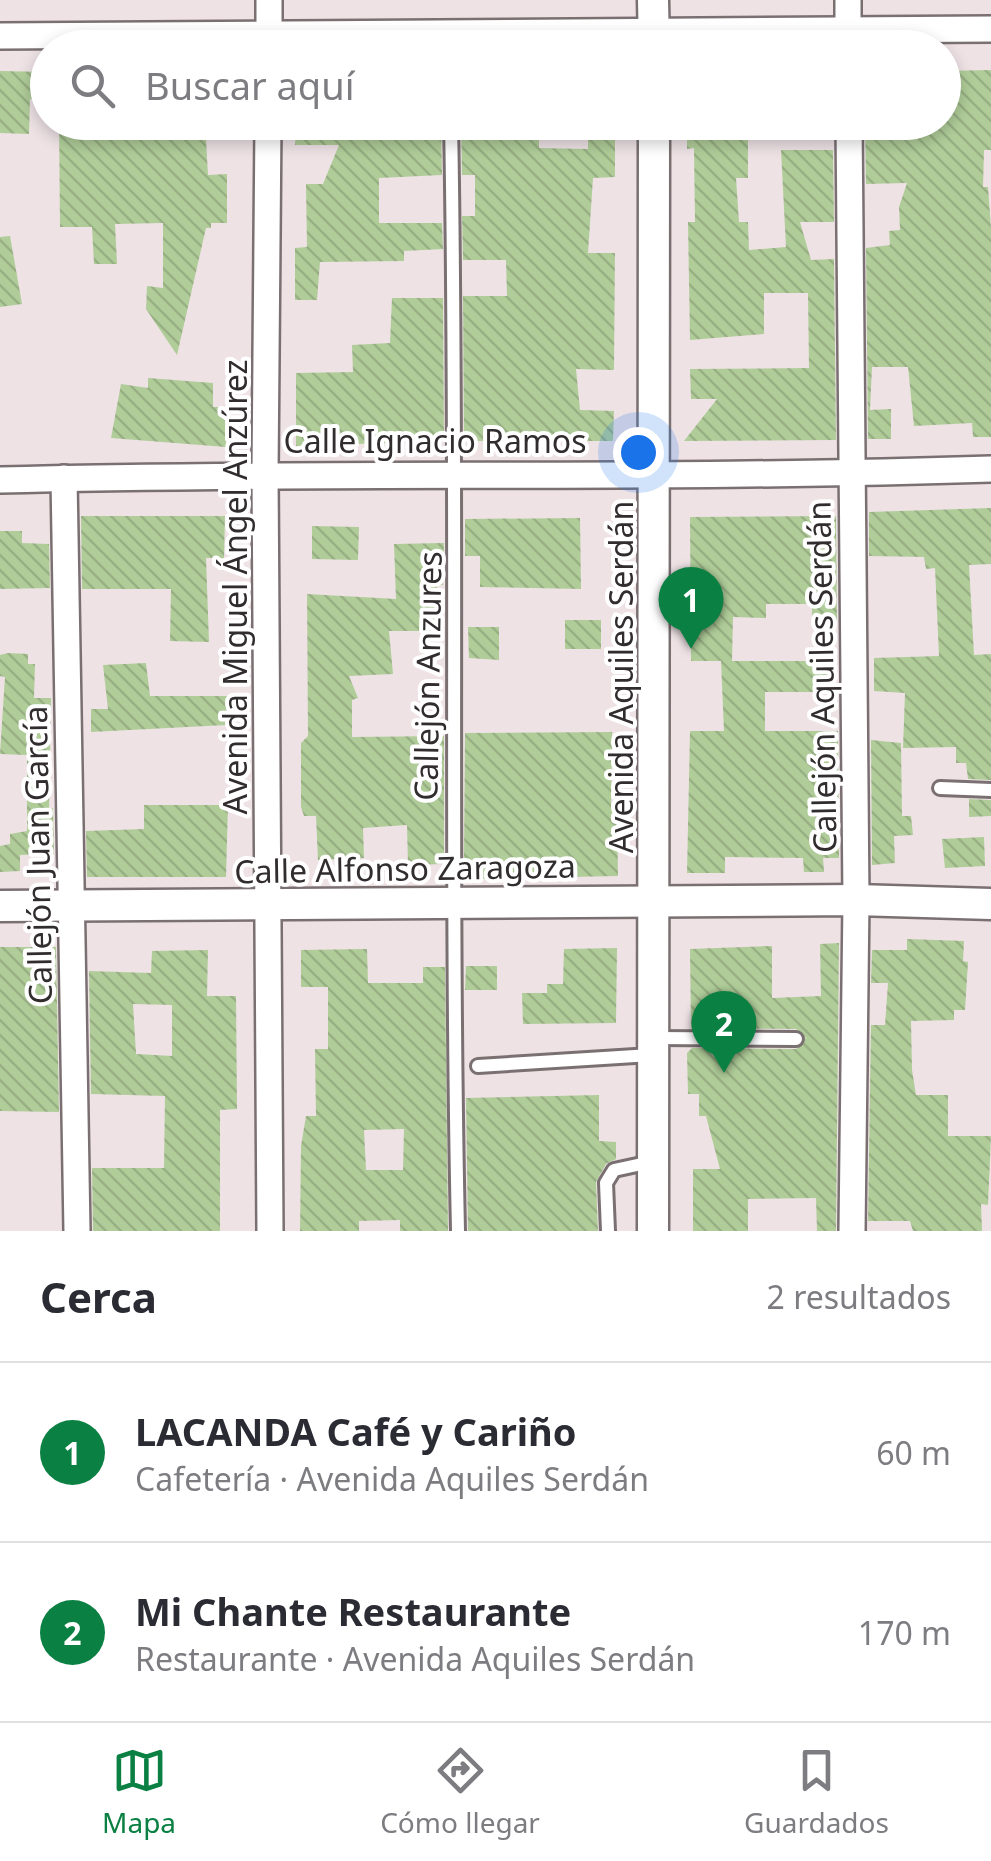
<!DOCTYPE html>
<html lang="es">
<meta charset="utf-8">
<style>
:root{--surface:#fff;--page:#f7f7f7;--text:#2b2b33;--muted:#7c7c81;--line:#e1e1e2;--accent:#0b8043}
body{margin:0;font-family:"Noto Sans",sans-serif;background:var(--page);color:var(--text)}
.you{position:absolute;left:638px;top:452px;width:35px;height:35px;margin:-25px;border:8px solid #fff;border-radius:50%;background:#1a73e8;box-shadow:0 0 0 15px #1a73e833}
.badge{display:grid;place-items:center;width:65px;height:65px;border-radius:50%;background:var(--accent);color:#fff;font-size:32px;font-weight:700}
.pin{position:absolute;translate:-50% -82px;filter:drop-shadow(0 2px 5px #0008)}
.pin::after{content:'';position:absolute;top:52px;width:35px;height:30px;background:inherit;clip-path:polygon(0 0,100% 0,50% 100%)}
.list{margin:0;padding:0;list-style:none}
h2{display:flex;justify-content:space-between;align-items:center;height:130px;margin:0;padding:0 40px;font-size:42px}
h2 small{font-size:32px;font-weight:400;color:var(--muted)}
.list li{display:grid;grid-template-columns:65px 1fr auto;gap:30px;align-items:center;box-sizing:border-box;height:180px;padding:0 40px;border-top:2px solid var(--line)}
.list b{display:block;font-size:38px;white-space:nowrap}
.list p{margin:0;font-size:32px;white-space:nowrap;color:var(--muted)}
.list em{font-size:32px;font-style:normal;color:var(--muted)}
.icon{flex:none;width:55px;height:55px;fill:none;stroke:currentColor;stroke-width:2;stroke-linecap:round;stroke-linejoin:round}
.map{position:relative;flex:none;width:991px;height:1231px;overflow:hidden}
.search{position:absolute;background:var(--surface);box-shadow:0 5px 15px #0003;left:30px;right:30px;top:30px;height:110px;display:flex;align-items:center;gap:25px;box-sizing:border-box;padding:0 35px;border-radius:55px;color:var(--muted);font-size:38px}
.sheet{height:490px;background:var(--surface)}
nav{display:flex;justify-content:space-around;align-items:center;box-sizing:border-box;height:140px;border-top:2px solid var(--line);background:var(--surface);font-size:28px;color:var(--muted)}
nav a{display:grid;justify-items:center;gap:5px}
nav .on{color:var(--accent)}
.map>svg:first-child{display:block}
.building{fill:url(#building-back-hatch);fill-rule:evenodd}
.lines{fill:none;stroke-linecap:round;stroke-linejoin:round}
.service-casing{stroke:#7a7072;stroke-width:18}
.minor-casing{stroke:#7a7072;stroke-width:30}
.tertiary-casing{stroke:#7a7072;stroke-width:35}
.service{stroke:#fff;stroke-width:12}
.minor{stroke:#fff;stroke-width:25}
.tertiary{stroke:#fff;stroke-width:30}
.labels{text-anchor:middle;dominant-baseline:central;stroke-width:8;stroke-linejoin:round;paint-order:stroke}
.street-label{font-size:32px;fill:#312c2d;stroke:#fff}
</style>
<div class="map">
<svg width="991" height="1231" viewBox="0 0 991 1231">
<defs>
<pattern id="building-back-hatch" width="6" height="6" patternUnits="userSpaceOnUse" patternTransform="scale(2.5)"><rect width="6" height="6" fill="#b0cd99"/><path d="M-1 5l2 2M0 0l6 6M5-1l2 2" fill="none" stroke="#98b084"/></pattern>
</defs>
<rect width="100%" height="100%" fill="#eee2e5"/>
<!-- building -->
<g class="building">
<polygon points="991,70 991,150 984,150 983,187 988,187 991,228 991,437 973,437 972,423 914,426 908,367 872,367 870,410 891,409 891,439 868,439 866,248 890,245 889,231 900,230 899,207 907,183 866,184 865,122 944,122 944,71"/>
<polygon points="0,71 48,72 48,100 30,99 29,134 0,133"/>
<polygon points="59,122 205,122 208,175 227,174 227,223 211,223 211,228 206,228 177,355 146,309 147,286 163,288 163,223 115,224 117,264 94,264 92,227 60,227"/>
<polygon points="296,122 441,122 442,175 379,178 379,223 442,223 443,249 404,251 404,261 320,262 317,300 295,300 295,248 307,247 306,184 323,184 339,145 295,145"/>
<polygon points="461,122 539,122 539,148 588,149 588,122 615,122 615,177 593,178 588,253 615,253 614,370 576,369 580,410 614,411 613,441 464,441 463,296 507,296 506,260 463,260 462,216 475,216 475,175 462,175"/>
<polygon points="687,122 748,122 748,178 736,178 739,222 748,222 749,250 786,247 781,150 833,150 834,222 800,222 811,260 834,259 836,440 684,441 717,399 691,399 690,369 809,368 808,293 764,293 764,334 690,340 688,222 695,222 694,148 687,149"/>
<polygon points="10,236 22,304 0,307 0,237"/>
<polygon points="392,298 443,298 444,441 296,446 296,373 353,372 352,345 390,343"/>
<polygon points="148,378 213,383 213,407 225,407 226,447 111,438 121,384 148,388"/>
<polygon points="991,508 991,564 969,565 974,655 991,654 991,780 968,779 966,763 956,763 956,747 903,748 905,693 874,691 874,658 939,656 935,568 926,569 924,557 869,556 869,512"/>
<polygon points="81,516 225,516 224,558 206,558 209,642 170,641 171,589 82,589"/>
<polygon points="836,516 837,622 812,622 812,604 766,604 766,618 733,617 732,661 829,661 828,692 765,692 765,731 838,731 839,858 823,858 824,872 804,872 803,858 725,857 725,873 687,873 690,731 724,731 721,661 691,661 690,517"/>
<polygon points="580,518 581,589 480,587 480,556 465,556 465,519"/>
<polygon points="312,526 359,527 358,560 312,559"/>
<polygon points="0,531 22,531 22,543 49,544 50,588 0,589"/>
<polygon points="444,543 443,585 437,585 436,631 389,631 393,674 349,676 358,698 352,700 352,737 444,736 444,864 408,865 407,825 363,828 364,858 318,860 316,816 304,816 301,807 301,743 308,736 307,594 396,599 394,544"/>
<rect x="565" y="620" width="36" height="29"/>
<polygon points="468,627 499,627 499,660 469,658"/>
<polygon points="8,653 28,654 28,664 35,664 34,698 51,698 49,809 53,808 54,854 20,855 20,871 0,872 0,846 10,844 10,834 27,831 27,755 0,754 5,677 0,676 0,655"/>
<polygon points="146,663 150,696 227,696 226,725 91,732 91,709 108,709 103,665"/>
<polygon points="612,732 611,807 617,807 618,876 471,879 471,863 464,863 465,733"/>
<polygon points="871,740 901,743 902,816 911,816 913,835 894,836 895,863 872,865"/>
<polygon points="969,799 991,800 991,816 969,817"/>
<polygon points="144,805 228,805 226,877 87,877 86,831 144,829"/>
<polygon points="984,837 985,866 945,868 942,839"/>
<polygon points="907,939 964,941 963,961 968,962 965,1010 954,1010 954,1020 911,1021 912,1070 916,1095 948,1095 948,1136 991,1136 988,1205 981,1204 982,1231 913,1231 910,1221 868,1221 871,1025 885,1025 888,983 871,983 872,950 907,950"/>
<polygon points="839,943 836,1231 817,1231 816,1198 748,1199 748,1231 693,1231 693,1169 720,1169 706,1116 699,1116 699,1094 688,1094 687,1053 692,1048 796,1049 806,1038 796,1029 691,1028 690,949 772,946 772,998 821,996 820,944"/>
<polygon points="0,947 56,947 59,1112 0,1111"/>
<polygon points="617,948 616,1023 523,1024 522,993 547,993 547,984 563,984 564,949"/>
<path d="M367,949l1,34h55v-16h22l3,264h-48v-11l-41,1v10h-59l1,-85 5,-30h10l-1,-67h13v-62h-27v-37zM404,1129l-1,41h-37l-2,-40z"/>
<path d="M208,950l-1,46h29l1,113 -17,1v121h-127l-1,-63h72l1,-72 -74,-2 -2,-123 62,2 1,-22zM133,1004l39,1v51l-36,-2z"/>
<polygon points="497,966 497,990 465,990 466,966"/>
<polygon points="599,1095 599,1141 616,1142 616,1159 606,1164 596,1182 598,1231 468,1231 466,1098"/>
</g>
<g class="lines">
<!-- service casing -->
<g class="service-casing">
<g id="service">
<path d="M451,122c7,370 -1,739 7,1109"/>
<polyline points="940,788 991,790"/>
<polyline points="654,1038 796,1039"/>
<polyline points="478,1066 651,1055"/>
<polyline points="608,1231 606,1183 614,1170 651,1162"/>
</g>
</g>
<!-- minor casing -->
<g class="minor-casing">
<g id="minor">
<polyline points="848,0 848,45"/>
<polyline points="0,36 991,29"/>
<polyline points="269,48 269,0"/>
<polyline points="268,122 265,473 270,1231"/>
<polyline points="849,122 856,900 852,1231"/>
<polyline points="64,478 77,1231"/>
<path d="M0,480c330,-9 661,0 991,-11"/>
</g>
</g>
<!-- tertiary casing -->
<g class="tertiary-casing">
<g id="tertiary">
<polyline points="653,0 654,48"/>
<polyline points="0,906 856,900 991,904"/>
<polyline points="653,1231 654,122"/>
</g>
</g>
<!-- service -->
<use href="#service" class="service"/>
<!-- minor -->
<use href="#minor" class="minor"/>
<!-- tertiary -->
<use href="#tertiary" class="tertiary"/>
</g>
<g class="labels">
<!-- street labels -->
<g class="street-label">
<text x="435" y="440">Calle Ignacio Ramos</text>
<text transform="translate(234 587) rotate(-90)">Avenida Miguel Ángel Anzúrez</text>
<text transform="translate(427 676) rotate(-89)">Callejón Anzures</text>
<text transform="translate(620 677) rotate(-90)">Avenida Aquiles Serdán</text>
<text transform="translate(821 677) rotate(-91)">Callejón Aquiles Serdán</text>
<text transform="translate(37 855) rotate(-91)">Callejón Juan García</text>
<text transform="translate(405 868) rotate(-1)">Calle Alfonso Zaragoza</text>
</g>
</g>
</svg>
<div class="you"></div>
<div class="pin badge" style="left:691px;top:649px">1</div>
<div class="pin badge" style="left:724px;top:1073px">2</div>
<div class="search"><svg class="icon" aria-label="search" viewBox="0 0 24 24"><circle cx="10" cy="10" r="6"/><path d="M15 15l6 6"/></svg>Buscar aquí</div>
</div>
<section class="sheet">
<h2>Cerca<small>2 resultados</small></h2>
<ul class="list">
<li><span class="badge">1</span><div><b>LACANDA Café y Cariño</b><p>Cafetería · Avenida Aquiles Serdán</p></div><em>60 m</em></li>
<li><span class="badge">2</span><div><b>Mi Chante Restaurante</b><p>Restaurante · Avenida Aquiles Serdán</p></div><em>170 m</em></li>
</ul>
</section>
<nav>
<a class="on"><svg class="icon" aria-label="map" viewBox="0 0 24 24"><path d="M3 6l6-2 6 2 6-2v14l-6 2-6-2-6 2zM9 4v14M15 6v14"/></svg>Mapa</a>
<a><svg class="icon" aria-label="directions" viewBox="0 0 24 24"><path d="M12 3l9 9-9 9-9-9zM9 14v-3h6M13 9l2 2-2 2"/></svg>Cómo llegar</a>
<a><svg class="icon" aria-label="saved" viewBox="0 0 24 24"><path d="M7 4h10v16l-5-4-5 4z"/></svg>Guardados</a>
</nav>
